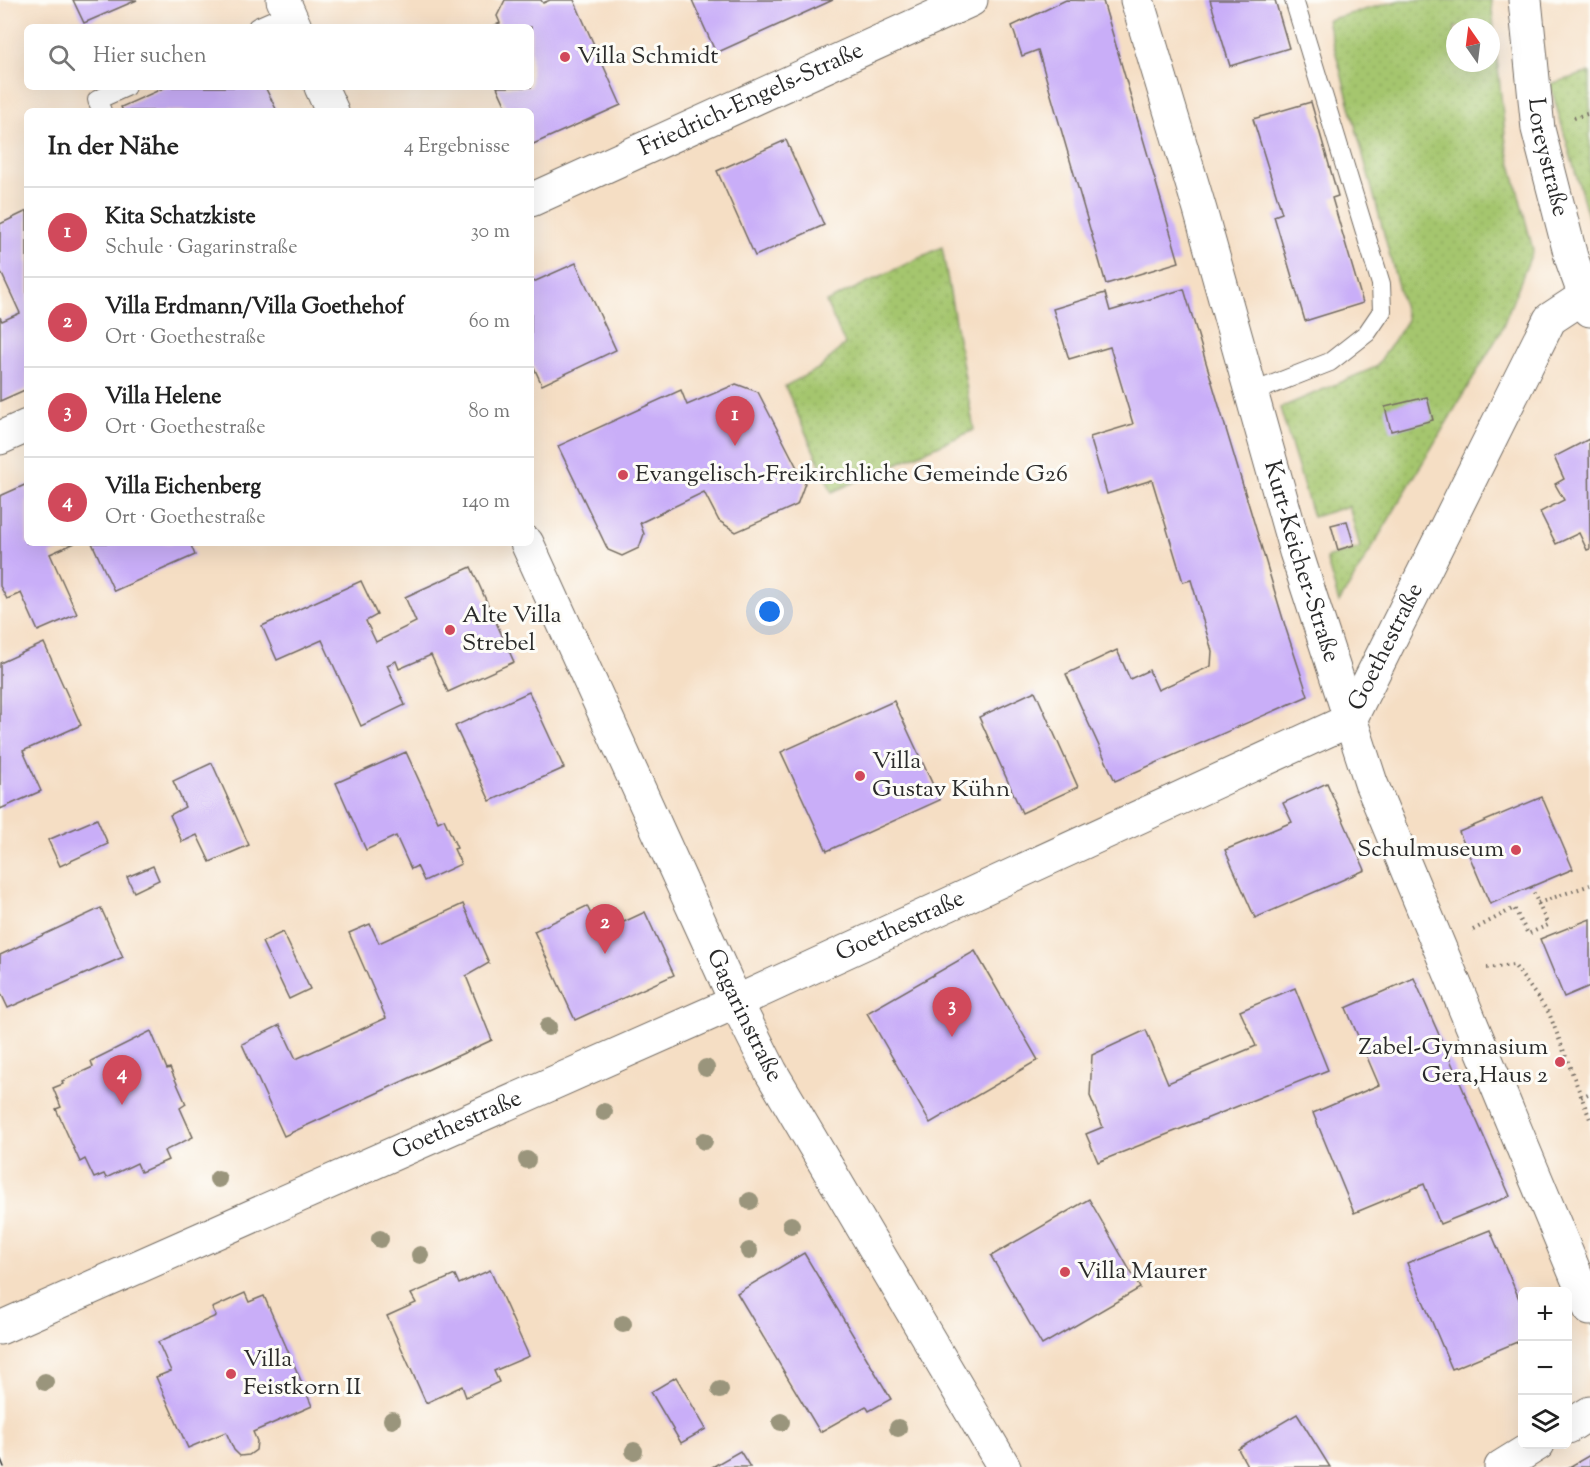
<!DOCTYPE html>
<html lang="de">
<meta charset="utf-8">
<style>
:root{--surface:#fff;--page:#f2f2f2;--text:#222;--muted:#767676;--line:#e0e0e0;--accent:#d1495b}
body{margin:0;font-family:"Sorts Mill Goudy",serif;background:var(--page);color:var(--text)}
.controls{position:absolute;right:18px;bottom:18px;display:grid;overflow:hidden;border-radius:9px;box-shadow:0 6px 24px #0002}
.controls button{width:54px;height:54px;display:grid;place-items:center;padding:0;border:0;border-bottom:2px solid var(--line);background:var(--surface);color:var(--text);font:30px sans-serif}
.compass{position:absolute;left:1446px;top:18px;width:54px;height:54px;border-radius:50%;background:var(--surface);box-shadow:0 6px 24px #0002;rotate:346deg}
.you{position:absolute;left:770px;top:612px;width:21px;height:21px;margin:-15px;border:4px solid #fff;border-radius:50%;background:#1a73e8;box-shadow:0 0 0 9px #1a73e833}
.badge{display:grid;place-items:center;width:39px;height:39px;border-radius:50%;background:var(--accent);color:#fff;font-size:20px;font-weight:700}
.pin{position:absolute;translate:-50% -50px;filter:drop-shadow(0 2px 3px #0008)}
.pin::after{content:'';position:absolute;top:32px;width:21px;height:18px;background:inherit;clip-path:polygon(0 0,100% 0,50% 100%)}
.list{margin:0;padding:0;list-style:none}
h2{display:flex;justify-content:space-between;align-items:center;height:78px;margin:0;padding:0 24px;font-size:26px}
h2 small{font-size:20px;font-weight:400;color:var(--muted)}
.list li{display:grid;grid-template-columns:39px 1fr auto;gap:18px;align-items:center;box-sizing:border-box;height:90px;padding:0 24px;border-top:2px solid var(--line)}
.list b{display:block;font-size:22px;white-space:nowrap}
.list p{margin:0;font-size:20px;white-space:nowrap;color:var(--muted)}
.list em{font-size:20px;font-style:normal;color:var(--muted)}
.icon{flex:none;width:33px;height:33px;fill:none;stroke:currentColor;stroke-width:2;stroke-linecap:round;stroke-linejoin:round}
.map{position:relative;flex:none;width:1590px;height:1467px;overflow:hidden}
.search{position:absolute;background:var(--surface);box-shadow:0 6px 24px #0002;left:24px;top:24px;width:510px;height:66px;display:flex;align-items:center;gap:15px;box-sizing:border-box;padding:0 21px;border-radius:9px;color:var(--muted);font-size:22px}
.panel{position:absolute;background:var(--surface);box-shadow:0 6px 24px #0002;left:24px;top:108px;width:510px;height:438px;border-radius:9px}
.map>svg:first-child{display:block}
.green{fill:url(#green-dots);stroke:#68784c;stroke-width:1.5;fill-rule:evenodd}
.building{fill:#c9aef8}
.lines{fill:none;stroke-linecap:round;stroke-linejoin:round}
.service-casing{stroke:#726a61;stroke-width:20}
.minor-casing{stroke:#726a61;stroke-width:35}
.tertiary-casing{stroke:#726a61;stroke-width:35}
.path{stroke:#726a61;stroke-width:4;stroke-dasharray:1.5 4.5;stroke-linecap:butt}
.service{stroke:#fff;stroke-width:18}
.minor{stroke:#fff;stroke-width:33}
.tertiary{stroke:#fff;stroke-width:33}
.tram{stroke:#2b2b2b;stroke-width:1.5}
.tree{fill:#9a957b}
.poi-dot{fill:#d1495b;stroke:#fdfcf7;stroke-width:2}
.labels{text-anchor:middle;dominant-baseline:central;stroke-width:6;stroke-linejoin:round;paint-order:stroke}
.poi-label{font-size:24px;fill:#2b2b2b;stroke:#fdfcf7;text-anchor:start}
.street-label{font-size:24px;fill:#2b2b2b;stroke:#fdfcf7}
</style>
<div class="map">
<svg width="1590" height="1467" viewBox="0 0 1590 1467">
<defs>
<pattern id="green-dots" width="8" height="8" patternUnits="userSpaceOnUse" patternTransform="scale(1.5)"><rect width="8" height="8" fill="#a5c66e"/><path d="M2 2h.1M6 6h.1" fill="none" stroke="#8eaa5f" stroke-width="1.8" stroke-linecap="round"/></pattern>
</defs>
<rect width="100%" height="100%" fill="#fdfcf7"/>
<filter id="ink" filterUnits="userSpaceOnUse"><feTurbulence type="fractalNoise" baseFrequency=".0167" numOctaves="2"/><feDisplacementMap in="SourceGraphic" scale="12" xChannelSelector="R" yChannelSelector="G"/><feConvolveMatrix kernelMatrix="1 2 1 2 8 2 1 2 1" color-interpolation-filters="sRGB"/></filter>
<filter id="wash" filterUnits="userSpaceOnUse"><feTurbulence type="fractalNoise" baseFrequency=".008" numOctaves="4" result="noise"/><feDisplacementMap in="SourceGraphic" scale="24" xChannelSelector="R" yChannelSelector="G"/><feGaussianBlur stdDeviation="1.35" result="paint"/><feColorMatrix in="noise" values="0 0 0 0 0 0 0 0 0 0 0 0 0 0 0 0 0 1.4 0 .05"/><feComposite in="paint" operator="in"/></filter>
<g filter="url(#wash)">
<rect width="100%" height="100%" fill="#f5dec4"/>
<!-- green -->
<g class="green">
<path d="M1401,0h90l15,144 27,106 -33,83 -161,270 -13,-45 34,-10 -11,-42 -36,11 -33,-109 96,-41 31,-47 -80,-300zM1455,27h36v36h-36z"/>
<polygon points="1590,72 1590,223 1550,84"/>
<polygon points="942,247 974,430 832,492 785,386 820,368 845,344 826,302"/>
</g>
<g id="blocks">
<!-- building -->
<g class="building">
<polygon points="73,0 137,0 84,23"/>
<polygon points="505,0 541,0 543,3 550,0 574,0 621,105 531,145 531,111 508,111 497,87 531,87 531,27 491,27 500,23 497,16"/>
<polygon points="692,0 833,0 716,53"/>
<polygon points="1066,0 1103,1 1179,262 1106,284 1038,50 1022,56 1012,26"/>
<polygon points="1210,0 1275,0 1289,48 1230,66"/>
<polygon points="166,87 265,87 277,111 123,111 121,107"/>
<polygon points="1311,102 1338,196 1332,198 1363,303 1305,321 1274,216 1282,213 1253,119"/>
<polygon points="786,140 824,225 755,256 717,171"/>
<polygon points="27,211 27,389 0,401 0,317 2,321 20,313 0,270 0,224"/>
<polygon points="576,263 616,350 542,385 531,361 531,283"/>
<polygon points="1184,289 1286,629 1308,696 1115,781 1066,674 1117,650 1130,679 1149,670 1158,690 1211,666 1212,651 1191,580 1183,582 1152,480 1107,494 1090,437 1133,424 1110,347 1069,359 1053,309 1105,293 1110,311"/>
<polygon points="736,384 758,392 805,483 797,505 736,532 719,521 704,492 640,523 644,534 639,548 622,556 608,550 558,446 681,390 687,405"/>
<polygon points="1427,397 1433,420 1391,431 1385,407"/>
<polygon points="1589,439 1590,549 1587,550 1579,533 1556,544 1540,512 1564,500 1555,484 1564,479 1554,457"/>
<polygon points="27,484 27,543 75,543 50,554 77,614 38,631 21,593 7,599 0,586 0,496"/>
<polygon points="1347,521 1354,545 1338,550 1331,525"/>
<polygon points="92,543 190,543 195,555 114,591"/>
<polygon points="471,567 514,662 448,692 431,655 399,669 396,661 387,665 405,705 361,726 322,640 277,660 262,626 361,581 377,615 366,621 376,642 416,622 405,597"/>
<polygon points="44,643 81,725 23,751 41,791 0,809 0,663"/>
<polygon points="1035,691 1078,787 1022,813 979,717"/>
<polygon points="529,692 564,768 490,801 455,726"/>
<polygon points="894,701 940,800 827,851 781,752"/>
<polygon points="406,752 438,822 444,819 457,848 454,849 461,864 424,881 417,866 411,869 396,836 366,850 336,783"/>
<polygon points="212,763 249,845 210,862 197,835 182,842 170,815 185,807 173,781"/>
<polygon points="1327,783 1365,870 1255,918 1225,850 1292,822 1283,803"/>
<polygon points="1542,797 1573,869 1490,904 1459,832"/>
<polygon points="97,819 108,844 60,866 48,840"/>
<polygon points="153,866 159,880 134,892 127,877"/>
<polygon points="463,904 489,963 466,976 492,1040 284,1136 242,1044 280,1025 296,1059 386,1018 349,933 370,924 379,943"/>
<polygon points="587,906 600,933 645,912 674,975 575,1020 534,931"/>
<polygon points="101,908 123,957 8,1008 0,991 0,955"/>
<polygon points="1590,919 1590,986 1564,997 1540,939"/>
<polygon points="283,932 310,989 289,999 262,942"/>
<polygon points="975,951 1038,1060 930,1123 867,1013"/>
<polygon points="1414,978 1510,1196 1440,1224 1424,1184 1354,1213 1313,1113 1379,1085 1346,1008"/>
<polygon points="1295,988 1328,1070 1098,1162 1086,1134 1103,1127 1090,1096 1092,1055 1146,1030 1168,1083 1256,1046 1240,1011"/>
<polygon points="151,1031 167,1069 170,1068 186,1104 180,1108 193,1137 164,1151 168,1160 141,1172 137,1163 106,1178 104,1174 94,1178 85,1159 80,1162 56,1109 61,1107 53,1088 63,1084 62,1081 93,1067 91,1061"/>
<polygon points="1089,1199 1140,1288 1042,1345 991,1256"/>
<polygon points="1490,1230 1522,1306 1522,1340 1452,1369 1407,1263"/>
<polygon points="804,1253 891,1399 869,1411 866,1406 820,1432 737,1293"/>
<polygon points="490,1270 529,1356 494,1371 499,1382 466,1397 462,1386 426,1403 387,1316 416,1303 411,1294 455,1275 459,1284"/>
<polygon points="245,1293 249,1302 264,1296 312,1406 253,1432 257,1441 256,1450 249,1455 240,1456 234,1450 226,1432 188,1448 156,1377 171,1371 158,1342 216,1316 212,1308"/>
<polygon points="676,1377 706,1429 681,1443 651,1392"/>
<polygon points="1297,1414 1330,1467 1248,1467 1238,1449"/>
<polygon points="740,1451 750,1467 712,1467"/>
<polygon points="1590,1455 1590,1467 1569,1467"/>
</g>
</g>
</g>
<g filter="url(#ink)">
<use href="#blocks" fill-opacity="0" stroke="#726a61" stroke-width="1.5"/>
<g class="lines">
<!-- service casing -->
<g class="service-casing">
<g id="service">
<polyline points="257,27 289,13"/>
<polyline points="102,111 97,100 126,87"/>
<polyline points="1251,393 1330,362 1367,333 1382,311 1381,284 1294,0"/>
</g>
</g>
<!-- minor casing -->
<g class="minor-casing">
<g id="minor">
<path id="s1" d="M1137,0l63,210 96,342 75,231 219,526"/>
<path id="s2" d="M1525,0l13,129 33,128 19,53"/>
<path id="s3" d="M531,200l440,-200"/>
<polyline points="0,438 27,426"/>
<path id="s4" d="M0,1328l736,-326 614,-282 200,-401 35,-23"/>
<polyline points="1568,1427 1590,1413"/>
<polyline points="1501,1467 1538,1444"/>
</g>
</g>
<!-- tertiary casing -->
<g class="tertiary-casing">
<g id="tertiary">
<polyline points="283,0 295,27"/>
<polyline points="321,87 332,111"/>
<path id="s5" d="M527,543l209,459 35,70 233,395"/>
</g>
</g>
<!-- path -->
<g class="path">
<polyline points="1574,118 1590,113"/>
<polyline points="1538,903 1590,885"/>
<polyline points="1473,930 1514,908 1528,934 1548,925 1531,887"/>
<polyline points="1487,968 1514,965 1549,1013 1590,1119"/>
<polyline points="1581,1097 1590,1093"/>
</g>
<!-- service -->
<use href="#service" class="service"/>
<!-- minor -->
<use href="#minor" class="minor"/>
<!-- tertiary -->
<use href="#tertiary" class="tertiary"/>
<!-- tram -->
<polyline class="tram" points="0,1457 4,1467"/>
</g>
<!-- trees -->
<g class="tree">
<circle cx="548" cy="1027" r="9"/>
<circle cx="706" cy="1068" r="9"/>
<circle cx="604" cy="1112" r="9"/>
<circle cx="704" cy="1141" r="9"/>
<circle cx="527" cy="1160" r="9"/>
<circle cx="218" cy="1179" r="9"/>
<circle cx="750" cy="1201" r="9"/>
<circle cx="791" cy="1225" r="9"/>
<circle cx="380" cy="1239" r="9"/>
<circle cx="749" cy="1251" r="9"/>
<circle cx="420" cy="1255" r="9"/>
<circle cx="623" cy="1324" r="9"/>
<circle cx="45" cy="1382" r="9"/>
<circle cx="720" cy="1390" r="9"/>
<circle cx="392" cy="1420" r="9"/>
<circle cx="781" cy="1422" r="9"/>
<circle cx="898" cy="1428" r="9"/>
<circle cx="634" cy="1451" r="9"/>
</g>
</g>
<!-- markers -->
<g class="poi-dot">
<circle cx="565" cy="57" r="6"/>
<circle cx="623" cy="475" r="6"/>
<circle cx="450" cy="630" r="6"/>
<circle cx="860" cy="776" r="6"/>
<circle cx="1516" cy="850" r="6"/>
<circle cx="1560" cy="1062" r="6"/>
<circle cx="1065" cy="1272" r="6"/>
<circle cx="231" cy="1374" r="6"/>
</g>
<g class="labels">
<!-- poi labels -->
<g class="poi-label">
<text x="577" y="57">Villa Schmidt</text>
<text x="635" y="475">Evangelisch-Freikirchliche Gemeinde G26</text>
<text x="462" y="616">Alte Villa<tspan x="462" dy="28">Strebel</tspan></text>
<text x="872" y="762">Villa<tspan x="872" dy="28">Gustav Kühn</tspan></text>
<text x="1504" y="850" text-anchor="end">Schulmuseum</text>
<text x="1548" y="1048" text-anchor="end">Zabel-Gymnasium<tspan x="1548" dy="28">Gera,Haus 2</tspan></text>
<text x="1077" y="1272">Villa Maurer</text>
<text x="243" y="1360">Villa<tspan x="243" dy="28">Feistkorn II</tspan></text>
</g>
<!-- street labels -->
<g class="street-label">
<text stroke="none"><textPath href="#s3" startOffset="242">Friedrich-Engels-Straße</textPath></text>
<text stroke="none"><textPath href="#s2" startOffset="159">Loreystraße</textPath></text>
<text stroke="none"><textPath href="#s1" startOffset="585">Kurt-Keicher-Straße</textPath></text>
<text stroke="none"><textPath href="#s4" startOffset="1562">Goethestraße</textPath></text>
<text stroke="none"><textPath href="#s4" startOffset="986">Goethestraße</textPath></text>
<text stroke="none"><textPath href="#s5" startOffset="520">Gagarinstraße</textPath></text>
<text stroke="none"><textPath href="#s4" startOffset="500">Goethestraße</textPath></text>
</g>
</g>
</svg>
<div class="controls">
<button>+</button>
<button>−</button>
<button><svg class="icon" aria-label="layers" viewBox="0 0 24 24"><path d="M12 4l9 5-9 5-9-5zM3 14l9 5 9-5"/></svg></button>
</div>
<svg class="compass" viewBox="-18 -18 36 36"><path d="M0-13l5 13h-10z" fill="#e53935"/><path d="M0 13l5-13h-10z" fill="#767676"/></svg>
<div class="you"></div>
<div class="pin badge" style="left:735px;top:446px">1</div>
<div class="pin badge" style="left:605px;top:954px">2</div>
<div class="pin badge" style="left:952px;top:1037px">3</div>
<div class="pin badge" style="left:122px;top:1105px">4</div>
<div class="search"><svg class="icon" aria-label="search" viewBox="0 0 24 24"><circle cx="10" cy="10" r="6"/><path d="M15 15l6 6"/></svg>Hier suchen</div>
<section class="panel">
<h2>In der Nähe<small>4 Ergebnisse</small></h2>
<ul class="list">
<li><span class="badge">1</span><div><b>Kita Schatzkiste</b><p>Schule · Gagarinstraße</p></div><em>30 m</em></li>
<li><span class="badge">2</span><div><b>Villa Erdmann/Villa Goethehof</b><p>Ort · Goethestraße</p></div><em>60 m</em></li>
<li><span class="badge">3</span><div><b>Villa Helene</b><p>Ort · Goethestraße</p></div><em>80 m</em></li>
<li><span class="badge">4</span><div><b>Villa Eichenberg</b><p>Ort · Goethestraße</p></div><em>140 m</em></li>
</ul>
</section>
</div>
